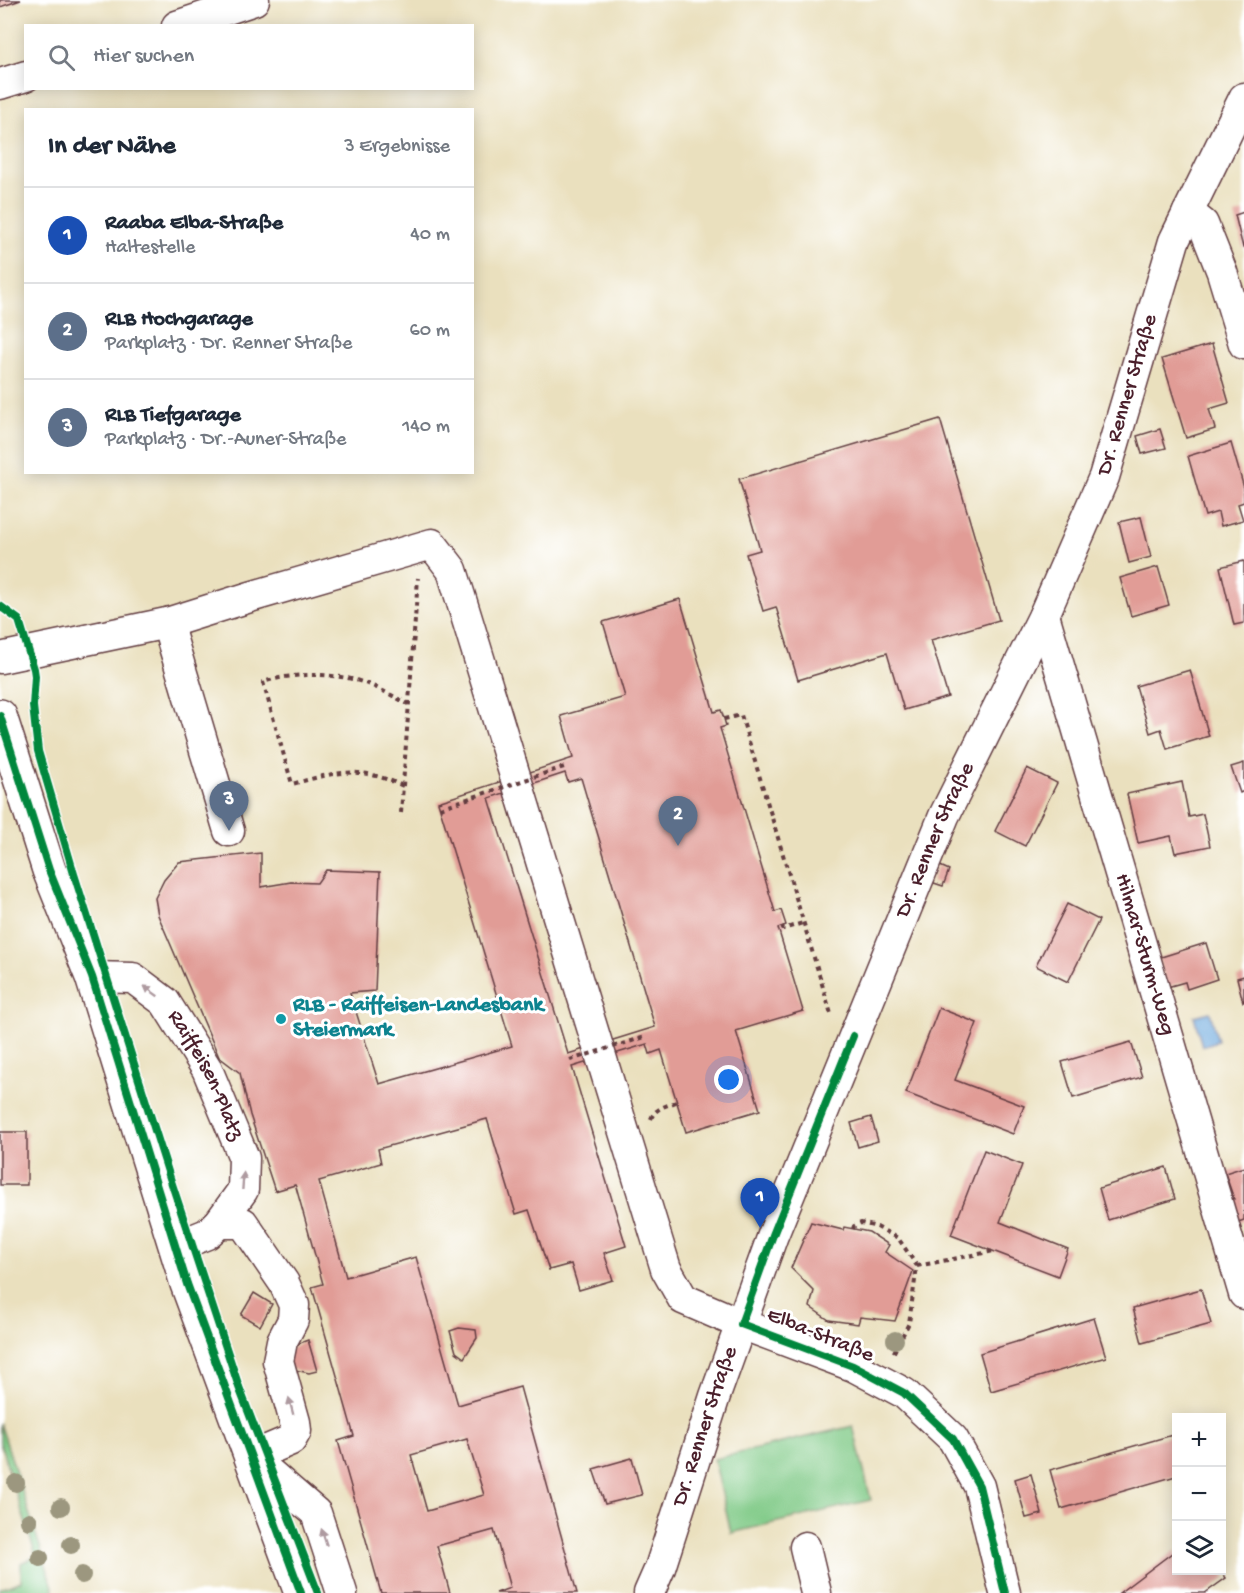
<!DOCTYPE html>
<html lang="de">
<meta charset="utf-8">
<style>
:root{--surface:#fff;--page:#f2f2f3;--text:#1f2937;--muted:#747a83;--line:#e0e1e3;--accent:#0b8043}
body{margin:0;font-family:"Gochi Hand",sans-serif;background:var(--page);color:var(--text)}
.controls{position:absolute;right:18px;bottom:18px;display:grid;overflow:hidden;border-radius:0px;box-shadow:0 3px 15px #0003}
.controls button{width:54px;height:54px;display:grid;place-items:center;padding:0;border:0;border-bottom:2px solid var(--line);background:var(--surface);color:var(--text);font:30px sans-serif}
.you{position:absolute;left:729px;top:1080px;width:21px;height:21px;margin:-15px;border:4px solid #fff;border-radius:50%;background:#1a73e8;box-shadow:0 0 0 9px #1a73e833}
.badge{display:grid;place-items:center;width:39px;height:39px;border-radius:50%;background:var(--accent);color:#fff;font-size:20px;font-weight:700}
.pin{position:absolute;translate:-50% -50px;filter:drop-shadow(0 2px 3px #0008)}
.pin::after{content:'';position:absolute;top:32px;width:21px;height:18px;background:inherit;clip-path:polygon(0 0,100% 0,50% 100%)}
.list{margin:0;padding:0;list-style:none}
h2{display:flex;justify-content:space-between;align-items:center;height:78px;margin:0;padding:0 24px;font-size:26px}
h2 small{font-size:20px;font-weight:400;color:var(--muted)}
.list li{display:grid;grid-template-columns:39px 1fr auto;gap:18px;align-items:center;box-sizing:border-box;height:96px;padding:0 24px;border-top:2px solid var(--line)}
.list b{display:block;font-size:22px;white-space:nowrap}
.list p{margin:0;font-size:20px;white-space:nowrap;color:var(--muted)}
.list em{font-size:20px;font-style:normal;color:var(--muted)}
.icon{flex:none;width:33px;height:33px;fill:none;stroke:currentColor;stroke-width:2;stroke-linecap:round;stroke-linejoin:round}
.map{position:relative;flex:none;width:1244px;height:1593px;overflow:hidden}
.search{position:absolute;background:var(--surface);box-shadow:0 3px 15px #0003;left:24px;top:24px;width:450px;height:66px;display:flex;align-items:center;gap:15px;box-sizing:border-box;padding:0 21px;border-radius:0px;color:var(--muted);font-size:22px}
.panel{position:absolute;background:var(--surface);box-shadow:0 3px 15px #0003;left:24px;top:108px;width:450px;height:366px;border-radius:0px}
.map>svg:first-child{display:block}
.green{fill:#80ca87;stroke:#657459;stroke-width:1.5}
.water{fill:#6ca8dd;stroke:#5b6484;stroke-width:1.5}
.building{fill:#e19c96;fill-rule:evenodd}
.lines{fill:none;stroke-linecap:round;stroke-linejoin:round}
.minor-casing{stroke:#623c41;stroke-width:33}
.major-casing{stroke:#623c41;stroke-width:36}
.path{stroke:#623c41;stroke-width:4;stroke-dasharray:4.5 4.5;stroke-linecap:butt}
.minor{stroke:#fff;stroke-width:30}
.major{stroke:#fff;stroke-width:33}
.path-bridge{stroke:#623c41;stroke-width:4;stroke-dasharray:4.5 4.5;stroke-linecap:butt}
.cycleway-casing{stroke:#fff;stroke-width:11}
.cycleway{stroke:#00873e;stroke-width:8}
.tree{fill:#9c977f}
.oneway{fill:#ae9aa0}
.culture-dot{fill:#0f9aa8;stroke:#fff;stroke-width:2}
.labels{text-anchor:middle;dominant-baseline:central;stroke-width:6;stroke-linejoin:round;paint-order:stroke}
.street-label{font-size:22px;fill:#4a1f2b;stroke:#fff}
.culture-label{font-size:22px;font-weight:bold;fill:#0d838f;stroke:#fff;text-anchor:start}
</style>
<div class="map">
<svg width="1244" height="1593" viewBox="0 0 1244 1593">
<rect width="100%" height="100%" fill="#fff"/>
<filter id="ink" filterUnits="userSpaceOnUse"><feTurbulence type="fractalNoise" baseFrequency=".0167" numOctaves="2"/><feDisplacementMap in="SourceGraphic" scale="12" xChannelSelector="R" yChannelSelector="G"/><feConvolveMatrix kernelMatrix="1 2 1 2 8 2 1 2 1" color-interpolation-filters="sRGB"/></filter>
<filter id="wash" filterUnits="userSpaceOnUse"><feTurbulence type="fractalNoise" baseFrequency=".008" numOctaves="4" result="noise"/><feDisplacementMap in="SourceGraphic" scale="24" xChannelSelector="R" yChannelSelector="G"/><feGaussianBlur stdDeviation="1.35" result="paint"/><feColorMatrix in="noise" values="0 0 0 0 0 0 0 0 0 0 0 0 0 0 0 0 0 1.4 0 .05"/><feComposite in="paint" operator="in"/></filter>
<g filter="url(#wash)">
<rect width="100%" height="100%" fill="#eae0be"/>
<!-- green -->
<g class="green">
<polygon points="0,1423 55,1593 0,1593 0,1589 21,1581 21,1563 36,1556 0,1443"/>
<polygon points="853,1426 871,1500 731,1533 714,1459"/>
</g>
<!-- water -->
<polygon class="water" points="1210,1012 1218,1041 1202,1046 1194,1016"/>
<g id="blocks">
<!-- building -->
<g class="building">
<polygon points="0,0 21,0 0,7"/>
<polygon points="1244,212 1244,248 1243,248 1235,215"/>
<polygon points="1212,344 1229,403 1209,409 1215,429 1186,438 1162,359"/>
<polygon points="940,419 999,620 931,640 948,697 904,710 887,653 798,680 776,607 763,611 746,554 760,550 739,479"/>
<polygon points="1160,429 1166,448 1142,454 1137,436"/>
<polygon points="1231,443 1244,488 1244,502 1238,504 1243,520 1221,526 1218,512 1205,516 1188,456"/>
<polygon points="1141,517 1151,557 1129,563 1119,522"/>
<polygon points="1244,561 1244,623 1234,625 1220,567"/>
<polygon points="1158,567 1169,605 1131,616 1120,578"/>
<path d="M680,599l34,113 7,-2 3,9 2,7 -6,2 55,184 6,-2 5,15 -8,3 25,83 -67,20 24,79 -74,22 -25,-82 -11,4 -3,-10 -75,23 54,179 -22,7 9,27 -34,10 -8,-26 -22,6 -20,-60 -13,4 -29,-95 -109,30 3,14 -62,18 27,96 70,-20 42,148 62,-18 57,206h-81l14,-5 -16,-58 -57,16 13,47h-69l-43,-152 16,-5 -42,-149 11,-3 -27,-97 -1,-2 -20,6 -25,-76 -10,-42 -21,-16 -61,-142 -3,-17 9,-18 15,-18 82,-9v34l30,-5 26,1 9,-13 54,2 -5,119 -25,2 29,91 133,-38 -74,-244 135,-44 -12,-42 64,-19 -22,-75zM565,773l3,9 13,-4 74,249 -87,27 -79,-256zM467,1439l17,56 -57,16 -16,-56z"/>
<polygon points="1190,670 1209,736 1167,749 1161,729 1150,733 1136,686"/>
<polygon points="1244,763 1244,791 1240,793 1231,767"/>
<polygon points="1027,768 1057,783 1025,846 995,831"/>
<polygon points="1182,782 1189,817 1203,814 1210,846 1175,853 1171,836 1138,843 1127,794"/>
<polygon points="938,865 949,870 943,886 931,882"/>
<polygon points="1067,904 1099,920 1068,982 1036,966"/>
<polygon points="1206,943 1217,979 1187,989 1185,982 1167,987 1158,958"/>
<polygon points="1244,976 1244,1002 1243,1002 1237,978"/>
<polygon points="939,1008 977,1023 955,1080 1024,1106 1013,1134 906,1093"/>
<polygon points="1131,1042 1142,1077 1073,1098 1062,1062"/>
<polygon points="871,1117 878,1141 858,1147 851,1123"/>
<rect x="0" y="1132" width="27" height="53"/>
<polygon points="984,1150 1022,1165 1000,1222 1068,1249 1058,1276 951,1235"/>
<polygon points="1166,1167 1175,1199 1108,1220 1099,1188"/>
<polygon points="1244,1167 1244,1220 1233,1224 1226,1202 1234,1199 1225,1173"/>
<polygon points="811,1222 843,1230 844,1227 869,1232 889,1245 885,1252 913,1271 895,1321 860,1317 858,1324 829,1320 810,1307 814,1291 791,1268"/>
<polygon points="1201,1289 1211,1324 1142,1343 1133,1308"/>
<polygon points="254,1293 272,1304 260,1326 241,1315"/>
<polygon points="1094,1318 1106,1357 991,1391 980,1353"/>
<polygon points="459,1328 476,1330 477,1338 464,1358 456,1352 450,1331"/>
<polygon points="308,1340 317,1371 309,1373 286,1368 283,1355 300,1343"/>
<polygon points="1176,1434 1176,1476 1061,1509 1050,1470"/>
<polygon points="632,1458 642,1495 605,1504 593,1469"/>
<polygon points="1031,1474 1042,1514 1026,1518 1015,1479"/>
<polygon points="1176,1550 1176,1570 1221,1570 1226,1578 1205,1593 1119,1593"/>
</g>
</g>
</g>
<g filter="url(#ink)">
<use href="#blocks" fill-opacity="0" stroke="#623c41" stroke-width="1.5"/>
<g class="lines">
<!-- minor casing -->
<g class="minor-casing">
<g id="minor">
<polyline points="177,26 254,0"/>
<polyline points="0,84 26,76"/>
<polyline points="1188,212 1203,224 1222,272 1244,344"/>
<path id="s1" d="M1044,615l200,679"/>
<polyline points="167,623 229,831"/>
<polyline points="0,658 167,623 250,597 432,544 452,570 666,1269 683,1299 741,1324 853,1366 904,1393 953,1439 979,1486 1005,1593"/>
<path id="s2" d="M92,977l41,1 32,24 42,67 37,89 -1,32 -24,33 -12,11 -32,13"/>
<polyline points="219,1223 243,1223 284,1283 294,1305 293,1320 282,1341 278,1361 295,1422 296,1431 291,1440 251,1457 316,1513 342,1593"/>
<polyline points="805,1547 816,1593"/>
<path id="s3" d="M649,1593l11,-25 55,-172 58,-161 171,-419 100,-201 60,-138 70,-236 70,-143"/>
</g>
</g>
<!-- major casing -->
<g class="major-casing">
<polyline id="major" points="0,716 49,870 92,977 187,1284 301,1593"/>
</g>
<!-- path -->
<g class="path">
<polyline points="724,719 741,715 831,1014"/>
<path d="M403,786c-45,-21 -66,-14 -111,-2l-29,-102c27,-8 56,-9 84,-4 22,4 42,16 61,26"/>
<polyline points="401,813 418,578"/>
<polyline points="782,926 783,929 803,923"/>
<path d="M651,1119c4,-11 15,-13 25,-17"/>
<polyline points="853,1229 854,1226 861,1223 877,1227 898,1238 917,1266 909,1323 892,1356"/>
<polyline points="917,1266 994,1251"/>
</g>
<!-- minor -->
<use href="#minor" class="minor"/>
<!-- major -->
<use href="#major" class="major"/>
<!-- path-bridge -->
<g class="path-bridge">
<polyline points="440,808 564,767"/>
<polyline points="570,1060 645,1037"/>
</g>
<!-- cycleway casing -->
<g class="cycleway-casing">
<g id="cycleway">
<polyline points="0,606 19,620 34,669 35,676 33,706 38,751 74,874 170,1178 239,1387 318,1593"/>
<polyline points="0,716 49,870 92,977 187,1284 301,1593"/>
<polyline points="853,1036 773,1235 741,1324 853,1366 904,1393 953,1439 979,1486 1005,1593"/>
</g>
</g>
<!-- cycleway -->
<use href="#cycleway" class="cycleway"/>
</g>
<!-- trees -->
<g class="tree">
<circle cx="895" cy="1340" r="9"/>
<circle cx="16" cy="1483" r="9"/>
<circle cx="61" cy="1507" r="9"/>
<circle cx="29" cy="1521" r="9"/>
<circle cx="71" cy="1545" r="9"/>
<circle cx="40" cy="1558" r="9"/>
<circle cx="82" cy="1575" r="9"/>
</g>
<!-- one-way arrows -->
<defs><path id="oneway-solid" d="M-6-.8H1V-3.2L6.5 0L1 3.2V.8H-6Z" transform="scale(1.5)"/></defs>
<g class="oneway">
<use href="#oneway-solid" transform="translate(151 991) rotate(-144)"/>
<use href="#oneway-solid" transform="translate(243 1181) rotate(-86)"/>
<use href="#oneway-solid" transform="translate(291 1406) rotate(-105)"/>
<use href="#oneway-solid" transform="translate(324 1537) rotate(-108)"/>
</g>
</g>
<!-- markers -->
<circle class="culture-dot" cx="281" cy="1019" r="6"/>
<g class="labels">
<!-- street labels -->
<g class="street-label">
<text stroke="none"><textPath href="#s3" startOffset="1292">Dr. Renner Straße</textPath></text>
<text stroke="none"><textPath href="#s3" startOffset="806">Dr. Renner Straße</textPath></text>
<text stroke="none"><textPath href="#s1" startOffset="354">Hilmar-Sturm-Weg</textPath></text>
<text stroke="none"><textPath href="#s2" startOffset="165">Raiffeisen-Platz</textPath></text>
<text transform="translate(820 1336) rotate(22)">Elba-Straße</text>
<text stroke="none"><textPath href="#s3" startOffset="176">Dr. Renner Straße</textPath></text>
</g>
<!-- culture labels -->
<g class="culture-label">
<text x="293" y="1006">RLB - Raiffeisen-Landesbank<tspan x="293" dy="25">Steiermark</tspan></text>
</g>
</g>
</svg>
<div class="controls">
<button>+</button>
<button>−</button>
<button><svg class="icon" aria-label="layers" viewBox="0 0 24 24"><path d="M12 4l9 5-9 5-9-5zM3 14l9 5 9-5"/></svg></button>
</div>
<div class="you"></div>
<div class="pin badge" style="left:760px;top:1228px;background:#1a4fb4">1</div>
<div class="pin badge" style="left:678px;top:846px;background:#5c6f8a">2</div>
<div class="pin badge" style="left:229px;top:831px;background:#5c6f8a">3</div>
<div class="search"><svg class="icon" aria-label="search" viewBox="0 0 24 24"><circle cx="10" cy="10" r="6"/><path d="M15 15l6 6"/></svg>Hier suchen</div>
<section class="panel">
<h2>In der Nähe<small>3 Ergebnisse</small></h2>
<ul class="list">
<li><span class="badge" style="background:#1a4fb4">1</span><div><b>Raaba Elba-Straße</b><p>Haltestelle</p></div><em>40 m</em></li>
<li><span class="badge" style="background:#5c6f8a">2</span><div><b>RLB Hochgarage</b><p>Parkplatz · Dr. Renner Straße</p></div><em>60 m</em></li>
<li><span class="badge" style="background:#5c6f8a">3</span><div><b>RLB Tiefgarage</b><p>Parkplatz · Dr.-Auner-Straße</p></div><em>140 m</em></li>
</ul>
</section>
</div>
